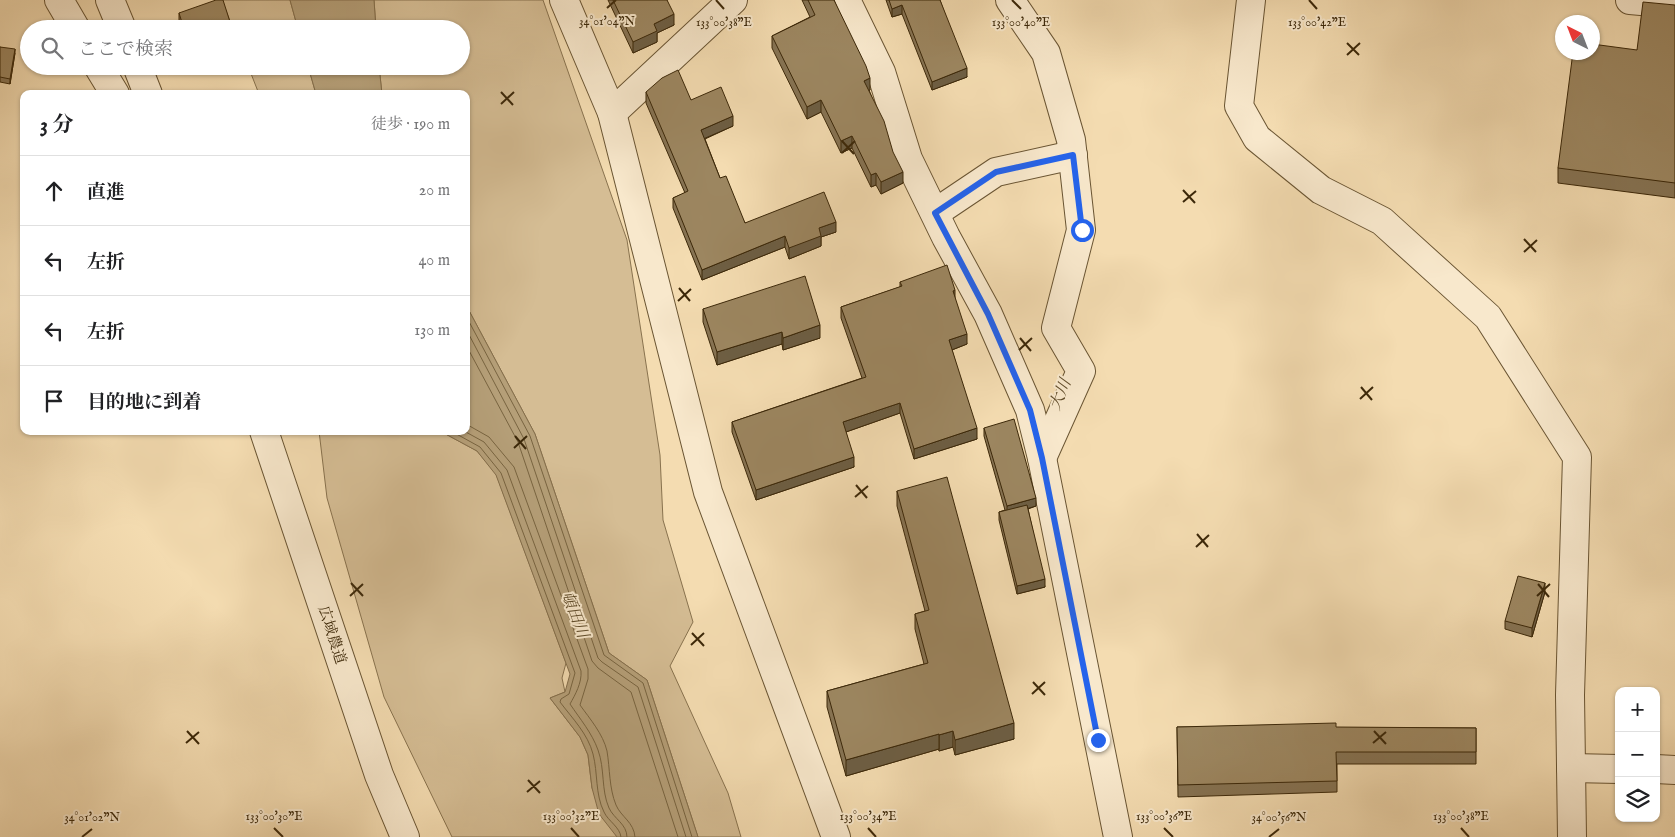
<!DOCTYPE html>
<html lang="ja">
<meta charset="utf-8">
<style>
:root{--surface:#fff;--page:#f2f2f2;--text:#202124;--muted:#757577;--line:#e0e0e0}
body{margin:0;font-family:"IM FELL English","Noto Serif JP",serif;background:var(--page);color:var(--text)}
.controls{position:absolute;right:15px;bottom:15px;display:grid;overflow:hidden;border-radius:10px;box-shadow:0 1px 4px #0004}
.controls button{width:45px;height:45px;display:grid;place-items:center;padding:0;border:0;border-bottom:1px solid var(--line);background:var(--surface);color:var(--text);font:25px sans-serif}
.compass{position:absolute;left:1555px;top:15px;width:45px;height:45px;border-radius:50%;background:var(--surface);box-shadow:0 1px 4px #0004;rotate:318deg}
.stop{position:absolute;width:15px;height:15px;margin:-11px;border:4px solid #2563eb;border-radius:50%;background:#fff}
.stop.end{background:#2563eb;border-color:#fff;box-shadow:0 1px 5px #0008}
.list{margin:0;padding:0;list-style:none}
h2{display:flex;justify-content:space-between;align-items:center;height:65px;margin:0;padding:0 20px;font-size:21px}
h2 small{font-size:16px;font-weight:400;color:var(--muted)}
.list li{display:grid;grid-template-columns:32px 1fr auto;gap:15px;align-items:center;box-sizing:border-box;height:70px;padding:0 20px;border-top:1px solid var(--line)}
.list b{display:block;font-size:19px;white-space:nowrap}
.list em{font-size:16px;font-style:normal;color:var(--muted)}
.icon{flex:none;width:28px;height:28px;fill:none;stroke:currentColor;stroke-width:2;stroke-linecap:round;stroke-linejoin:round}
.map{position:relative;flex:none;width:1675px;height:837px;overflow:hidden}
.search{position:absolute;background:var(--surface);box-shadow:0 1px 4px #0004;left:20px;top:20px;width:450px;height:55px;display:flex;align-items:center;gap:12px;box-sizing:border-box;padding:0 18px;border-radius:28px;color:var(--muted);font-size:19px}
.panel{position:absolute;background:var(--surface);box-shadow:0 1px 4px #0004;left:20px;top:90px;width:450px;height:345px;border-radius:10px}
.map>svg:first-child{display:block}
.green{fill:#d5bd94;stroke:#88724e}
.water{fill:#b59f78;stroke:#856f4c}
.lines{fill:none;stroke-linecap:round;stroke-linejoin:round}
.shore{stroke:#786440;stroke-width:1}
.minor-casing{stroke:#6a5533;stroke-width:30}
.minor{stroke:#f8e8cc;stroke-width:28}
.wall{fill:#867353;stroke:#3c2809}
.shaded-wall{fill:#6d5e43;stroke:#3c2809}
.building{fill:#9c8660;stroke:#3c2809}
.route{stroke:#2563eb;stroke-width:6}
.ticks{fill:none;stroke:#3c2809;stroke-width:2}
.labels{text-anchor:middle;dominant-baseline:central;stroke-width:4;stroke-linejoin:round;paint-order:stroke}
.street-label{font-size:15px;fill:#3c2809;stroke:#f8e8cc}
.water-label{font-size:16px;font-style:italic;fill:#604c2a;stroke:#f8e8cc}
.ticks-label{font-size:12px;text-anchor:middle;fill:#3c2809;stroke:#f8e8cc;stroke-width:4;stroke-linejoin:round;paint-order:stroke}
</style>
<div class="map">
<svg width="1675" height="837" viewBox="0 0 1675 837">
<rect width="100%" height="100%" fill="#f4dcb1"/>
<filter id="stains"><feTurbulence type="fractalNoise" baseFrequency=".004" numOctaves="4"/><feColorMatrix values="0 0 0 0 .2 0 0 0 0 .09 0 0 0 0 .02 0 0 0 .5 -.17"/></filter>
<radialGradient id="worn" r=".72"><stop offset=".6" stop-color="#630" stop-opacity="0"/><stop offset="1" stop-color="#630" stop-opacity=".3"/></radialGradient>
<!-- green -->
<g class="green">
<polygon points="222,0 290,0 298,29 233,29"/>
<polygon points="374,0 543,0 627,240 660,455 663,520 693,622 670,666 728,793 741,837 698,837 647,680 609,653 535,434 466,305 466,94 382,94 379,66 461,66 461,29 376,29"/>
<polygon points="248,66 308,66 316,94 259,94"/>
<polygon points="319,431 440,431 477,451 496,474 566,663 562,678 565,692 550,698 580,737 588,755 592,788 617,837 452,837 384,697 327,498"/>
</g>
<!-- water -->
<g class="water">
<polygon points="290,0 374,0 376,29 298,29"/>
<polygon points="308,66 379,66 382,94 316,94"/>
<polygon points="466,305 535,434 609,653 647,680 698,837 617,837 599,814 592,788 588,755 580,737 550,698 565,692 570,674 496,475 477,451 440,431 466,431"/>
</g>
<g class="lines">
<!-- shore -->
<g class="shore">
<polyline points="466,316 530,436 604,655 643,683 692,837"/>
<polyline points="466,329 524,439 598,658 602,662 638,687 686,837"/>
<polyline points="466,345 518,442 592,661 598,668 631,692 678,837"/>
<path d="M466,424l23,13 25,30 74,202v10l-8,26c10,14 23,29 27,46 3,18 2,37 9,54 5,12 18,17 19,32"/>
<path d="M451,431l29,16 21,26 74,200 -6,21 -8,5 -1,3c12,16 28,32 33,52 5,19 2,40 11,58 4,9 16,15 17,25"/>
<path d="M464,431l20,11 23,28 74,201c1,12 -6,24 -11,33 10,15 22,29 28,46 7,19 3,40 11,58 5,11 18,16 18,29"/>
</g>
<!-- minor casing -->
<g class="minor-casing">
<g id="minor">
<polyline points="59,0 76,29"/>
<polyline points="110,0 122,29"/>
<polyline points="564,0 612,113 708,492 836,837"/>
<polyline points="846,0 881,72 908,159 946,237 988,314 1030,410 1042,458 1118,837"/>
<polyline points="1010,0 1046,53 1071,140 1081,230 1056,328 1081,371 1042,458"/>
<polyline points="1251,0 1239,106 1257,138 1321,190 1382,221 1488,317 1577,457 1570,695 1572,837"/>
<polyline points="1630,0 1675,4"/>
<polyline points="98,66 115,94"/>
<polyline points="137,66 148,94"/>
<polyline points="612,113 733,0"/>
<polyline points="935,213 996,172 1073,155"/>
<polyline points="264,431 379,775 405,837"/>
<polyline points="1571,768 1619,769"/>
<polyline points="1656,769 1675,770"/>
</g>
</g>
<!-- minor -->
<use href="#minor" class="minor"/>
</g>
<!-- wall -->
<g class="wall">
<polygon points="608,0 667,0 674,25 657,33 657,42 633,53"/>
<polygon points="802,0 834,0 870,90 869,90 903,183 881,194 876,185 871,187 852,148 841,153 821,112 807,119 772,48 772,36 810,17"/>
<polygon points="886,0 940,0 967,77 932,90 902,14 892,17"/>
<polygon points="1675,5 1675,198 1558,183 1558,168 1637,50"/>
<polygon points="179,13 232,29 181,29 179,21"/>
<polygon points="0,47 15,53 10,84 0,82"/>
<polygon points="646,92 691,100 733,126 705,139 720,178 745,223 836,232 821,237 821,246 789,259 785,247 702,280 673,208 673,198 685,193 646,103"/>
<polygon points="900,282 955,299 967,344 952,350 977,439 914,459 900,413 846,432 854,467 756,500 732,432 732,422 862,378 841,318 841,307 900,287"/>
<polygon points="703,309 820,338 783,350 782,344 717,365 703,322"/>
<polygon points="984,428 1036,506 1028,509 1045,587 1017,594 999,520 999,512 1005,510 984,436"/>
<polygon points="897,491 1014,739 955,755 953,747 939,751 939,749 846,776 827,707 827,691 924,664 915,629 915,614 925,611 897,506"/>
<polygon points="1545,592 1532,637 1505,629 1505,621"/>
<polygon points="1177,727 1476,728 1476,764 1337,764 1337,792 1178,797"/>
</g>
<!-- shaded-wall -->
<g class="shaded-wall">
<polygon points="902,5 902,14 892,17 892,9"/>
<polygon points="674,14 674,25 657,33 657,42 633,53 633,42 654,24"/>
<polygon points="15,49 15,53 10,84 10,79"/>
<polygon points="967,68 967,77 932,90 932,82"/>
<polygon points="870,78 870,90 864,93 864,81"/>
<polygon points="821,100 821,112 807,119 807,107"/>
<polygon points="733,116 733,126 701,140 701,130"/>
<polygon points="852,136 852,148 841,153 841,141"/>
<polygon points="903,172 903,183 881,194 881,182"/>
<polygon points="876,173 876,185 871,187 871,175"/>
<polygon points="836,222 836,232 821,237 821,246 789,259 789,248 819,228"/>
<polygon points="785,236 785,247 702,280 702,270"/>
<polygon points="955,290 955,300 953,291"/>
<polygon points="820,325 820,338 783,350 783,338"/>
<polygon points="782,332 782,344 717,365 717,352"/>
<polygon points="967,334 967,344 949,351 949,340"/>
<polygon points="900,403 900,413 843,433 843,422"/>
<polygon points="977,428 977,439 914,459 914,449"/>
<polygon points="854,457 854,467 756,500 756,490"/>
<polygon points="1036,498 1036,506 1007,515 1007,506"/>
<polygon points="1045,579 1045,587 1017,594 1017,586"/>
<polygon points="1545,583 1545,592 1532,637 1532,628"/>
<polygon points="1014,723 1014,739 955,755 955,740"/>
<polygon points="953,731 953,747 939,751 939,735"/>
<polygon points="939,734 939,749 846,776 846,760"/>
</g>
<!-- building -->
<g class="building">
<polygon points="216,0 223,0 232,28 229,29 184,29 179,13"/>
<polygon points="613,0 667,0 674,14 654,24 657,31 633,42"/>
<polygon points="808,0 834,0 866,66 870,78 864,81 884,121 893,152 903,172 881,182 876,173 871,175 852,136 841,141 821,100 807,107 772,36 815,15"/>
<polygon points="889,0 940,0 967,68 932,82 902,5 892,9"/>
<polygon points="1643,2 1675,5 1675,183 1558,168 1573,52 1592,52 1592,44 1637,50"/>
<polygon points="0,47 15,49 10,79 0,77"/>
<polygon points="678,70 691,100 721,87 733,116 701,130 720,178 726,176 745,223 824,192 836,222 819,228 821,236 789,248 785,236 702,270 673,198 688,191 646,92 662,78"/>
<polygon points="947,265 955,290 953,291 967,334 949,340 977,428 914,449 900,403 843,422 854,457 756,490 732,422 866,377 841,307 902,286 900,282"/>
<polygon points="805,276 820,325 783,338 782,332 717,352 703,309"/>
<polygon points="1014,419 1036,498 1007,506 984,428"/>
<polygon points="947,477 1014,723 955,740 953,731 939,735 939,734 846,760 827,691 928,663 915,614 929,610 897,491"/>
<polygon points="1027,505 1045,579 1017,586 999,512"/>
<polygon points="1518,576 1545,583 1532,628 1505,621"/>
<polygon points="1336,723 1336,727 1476,728 1476,752 1336,752 1337,781 1178,785 1177,727"/>
</g>
<g class="lines">
<!-- route -->
<polyline class="route" points="1082,230 1073,155 996,172 935,213 988,314 1030,410 1042,458 1098,740"/>
</g>
<!-- ticks -->
<path class="ticks" d="M716,0l8,9M1012,0l9,9M1309,0l8,9M607,8l9,-8M1347,43l12,12M1347,55l13,-12M501,92l12,13M501,104l13,-12M842,141l12,13M842,153l13,-12M1183,190l12,13M1183,202l13,-11M1524,239l12,13M1524,252l13,-12M679,288l11,13M678,301l13,-12M1020,338l11,13M1019,350l13,-12M1361,387l11,13M1360,399l13,-12M515,436l11,13M514,448l13,-12M856,485l11,13M855,497l13,-11M1197,534l11,13M1196,547l13,-12M351,583l12,13M1538,584l11,13M350,596l13,-12M1537,596l13,-12M692,633l12,13M691,645l13,-12M1033,682l12,13M1032,694l13,-12M187,731l12,13M1374,731l12,13M186,743l13,-11M1373,743l13,-11M528,780l12,13M527,792l13,-11M274,828l9,9M571,828l8,9M868,828l8,9M1164,828l9,9M1461,828l8,9M82,837l10,-8M1269,837l10,-8"/>
<g class="labels">
<!-- street labels -->
<g class="street-label">
<text transform="translate(332 635) rotate(72)">広域農道</text>
</g>
<!-- water labels -->
<g class="water-label">
<text transform="translate(1061 395) rotate(-68)">大川</text>
<text transform="translate(574 615) rotate(69)">頓田川</text>
</g>
</g>
<g class="ticks-label">
<text x="607" y="25">34°01'04"N</text>
<text x="724" y="26">133°00'38"E</text>
<text x="1021" y="26">133°00'40"E</text>
<text x="1317" y="26">133°00'42"E</text>
<text x="274" y="820">133°00'30"E</text>
<text x="571" y="820">133°00'32"E</text>
<text x="868" y="820">133°00'34"E</text>
<text x="1164" y="820">133°00'36"E</text>
<text x="1461" y="820">133°00'38"E</text>
<text x="92" y="821">34°01'02"N</text>
<text x="1279" y="821">34°00'56"N</text>
</g>
<rect width="100%" height="100%" filter="url(#stains)"/>
<rect width="100%" height="100%" fill="url(#worn)"/>
</svg>
<div class="controls">
<button>+</button>
<button>−</button>
<button><svg class="icon" aria-label="layers" viewBox="0 0 24 24"><path d="M12 4l9 5-9 5-9-5zM3 14l9 5 9-5"/></svg></button>
</div>
<svg class="compass" viewBox="-18 -18 36 36"><path d="M0-13l5 13h-10z" fill="#e53935"/><path d="M0 13l5-13h-10z" fill="#757577"/></svg>
<div class="stop" style="left:1082px;top:230px"></div>
<div class="stop end" style="left:1098px;top:740px"></div>
<div class="search"><svg class="icon" aria-label="search" viewBox="0 0 24 24"><circle cx="10" cy="10" r="6"/><path d="M15 15l6 6"/></svg>ここで検索</div>
<section class="panel">
<h2>3 分<small>徒歩 · 190 m</small></h2>
<ul class="list">
<li><svg class="icon" aria-label="ahead" viewBox="0 0 24 24"><path d="M12 20V5M6 11l6-6 6 6"/></svg><div><b>直進</b></div><em>20 m</em></li>
<li><svg class="icon" aria-label="left" viewBox="0 0 24 24"><path d="M17 20v-9H6M10 6l-5 5 5 5"/></svg><div><b>左折</b></div><em>40 m</em></li>
<li><svg class="icon" aria-label="left" viewBox="0 0 24 24"><path d="M17 20v-9H6M10 6l-5 5 5 5"/></svg><div><b>左折</b></div><em>130 m</em></li>
<li><svg class="icon" aria-label="arrive" viewBox="0 0 24 24"><path d="M6 21V4h12l-3 4 3 4H6"/></svg><div><b>目的地に到着</b></div></li>
</ul>
</section>
</div>
